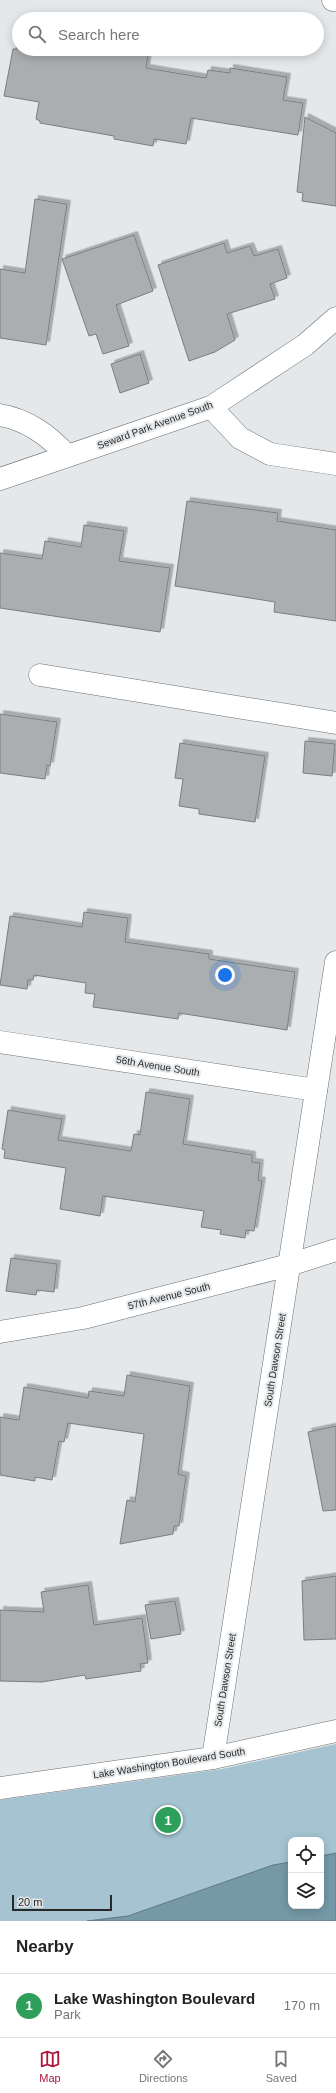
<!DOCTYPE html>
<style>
:root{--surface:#fff;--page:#f2f2f2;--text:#222;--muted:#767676;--line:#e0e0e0;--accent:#ac173b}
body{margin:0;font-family:Helvetica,sans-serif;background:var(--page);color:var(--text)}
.controls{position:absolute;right:12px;bottom:12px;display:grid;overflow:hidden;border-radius:8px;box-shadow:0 2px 10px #0003}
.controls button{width:36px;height:36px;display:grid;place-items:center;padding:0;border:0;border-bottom:1px solid var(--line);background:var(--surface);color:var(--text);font:20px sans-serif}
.scale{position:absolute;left:12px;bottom:10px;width:100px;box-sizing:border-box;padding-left:4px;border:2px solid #272929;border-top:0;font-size:11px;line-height:14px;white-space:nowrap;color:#272929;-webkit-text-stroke:3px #e5e8ea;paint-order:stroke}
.you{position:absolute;left:225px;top:975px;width:14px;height:14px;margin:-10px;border:3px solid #fff;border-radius:50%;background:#1a73e8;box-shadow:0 0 0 6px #1a73e833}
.badge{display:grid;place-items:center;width:26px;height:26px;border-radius:50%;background:var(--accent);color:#fff;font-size:13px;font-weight:700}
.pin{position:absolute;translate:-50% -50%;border:2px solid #fff;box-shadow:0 1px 4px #0006}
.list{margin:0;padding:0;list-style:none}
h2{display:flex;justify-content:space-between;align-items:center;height:52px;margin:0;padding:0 16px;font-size:17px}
h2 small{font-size:13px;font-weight:400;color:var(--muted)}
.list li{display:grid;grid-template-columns:26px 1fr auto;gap:12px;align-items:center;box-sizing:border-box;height:64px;padding:0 16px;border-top:1px solid var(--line)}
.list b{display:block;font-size:15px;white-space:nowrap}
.list p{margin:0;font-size:13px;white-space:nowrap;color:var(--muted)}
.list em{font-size:13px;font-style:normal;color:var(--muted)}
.icon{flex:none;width:22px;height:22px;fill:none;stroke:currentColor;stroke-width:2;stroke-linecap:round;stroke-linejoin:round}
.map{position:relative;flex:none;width:336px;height:1921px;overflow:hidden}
.search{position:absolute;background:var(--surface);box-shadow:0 2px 10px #0003;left:12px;right:12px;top:12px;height:44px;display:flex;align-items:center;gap:10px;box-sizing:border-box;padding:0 14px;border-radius:22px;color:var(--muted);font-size:15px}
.sheet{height:116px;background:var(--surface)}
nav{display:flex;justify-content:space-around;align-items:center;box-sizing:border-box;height:56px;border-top:1px solid var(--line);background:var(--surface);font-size:11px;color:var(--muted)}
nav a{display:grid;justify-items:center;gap:2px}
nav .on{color:var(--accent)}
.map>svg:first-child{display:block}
.green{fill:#a5c3d0}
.water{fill:#7699a8;stroke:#5e7782}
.building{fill:#abaeb0;stroke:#7b7e7f;filter:url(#shadow)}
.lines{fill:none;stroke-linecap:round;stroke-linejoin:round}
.minor-casing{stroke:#6c6f70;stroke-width:23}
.major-casing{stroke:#6c6f70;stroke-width:23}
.minor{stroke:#fff;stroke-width:22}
.major{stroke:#fff;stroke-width:22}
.labels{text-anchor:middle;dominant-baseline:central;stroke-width:4;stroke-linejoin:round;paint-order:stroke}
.street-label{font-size:10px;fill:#272929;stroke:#e5e8ea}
</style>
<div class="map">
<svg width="336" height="1921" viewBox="0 0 336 1921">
<defs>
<filter id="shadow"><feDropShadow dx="3.5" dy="-3.5" stdDeviation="0" flood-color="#0004"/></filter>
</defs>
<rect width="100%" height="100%" fill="#e5e8ea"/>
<!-- green -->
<polygon class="green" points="336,1744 336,1853 321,1856 321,1840 291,1840 291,1862 273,1865 128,1916 87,1921 0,1921 0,1800 222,1769"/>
<!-- water -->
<polygon class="water" points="336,1853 336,1921 87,1921 128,1916 273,1865 291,1862 291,1906 321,1906 321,1856"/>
<!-- building -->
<g class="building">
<polygon points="13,49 87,49 114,53 115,49 149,49 146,68 206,78 208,70 230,73 230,68 287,77 283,100 303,103 298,135 191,118 186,144 154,139 153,146 114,139 114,136 40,123 40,121 36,119 39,102 4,96"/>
<polygon points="305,117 336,133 336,206 302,201 303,193 297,192"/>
<polygon points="35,199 67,204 46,345 0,338 0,269 25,273"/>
<polygon points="134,235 153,291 116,305 129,346 103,354 96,334 89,336 62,259"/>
<polygon points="224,243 227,253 250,246 254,256 278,249 287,278 270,284 275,299 227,314 235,340 215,352 189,361 158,265"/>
<polygon points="140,354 149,383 120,393 111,364"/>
<polygon points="187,501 278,513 277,521 336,530 336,621 274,612 275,602 175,586"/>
<polygon points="84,525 124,531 119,561 170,568 160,632 0,608 0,553 42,559 45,541 81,547"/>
<polygon points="0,714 57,722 50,766 47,765 45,779 0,773"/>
<polygon points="305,741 335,744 332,776 303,773"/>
<polygon points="180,743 265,756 255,822 199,814 199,809 179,806 183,779 175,778"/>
<polygon points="84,912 128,918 125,942 209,954 209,959 295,972 287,1030 179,1013 178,1019 93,1007 95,994 85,993 86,983 34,975 33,980 28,980 27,989 0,985 10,916 82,927"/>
<polygon points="146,1092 190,1099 183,1144 252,1155 252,1162 260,1163 258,1180 262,1181 254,1231 246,1230 245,1238 220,1234 221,1230 201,1227 204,1211 103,1196 100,1216 60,1209 66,1168 4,1158 5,1150 2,1149 8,1110 62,1119 58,1140 131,1151 134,1134 140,1135"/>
<polygon points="11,1258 57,1264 54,1292 37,1290 36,1295 6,1291"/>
<polygon points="127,1375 190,1386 178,1474 186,1476 179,1526 174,1526 173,1534 120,1544 127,1500 135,1502 144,1434 68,1423 64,1442 59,1441 52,1480 35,1477 35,1481 0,1475 0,1417 19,1420 24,1387 88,1398 89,1391 124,1396"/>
<polygon points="336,1426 336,1510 323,1511 308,1432"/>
<polygon points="336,1576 336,1639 304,1640 302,1581"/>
<polygon points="88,1585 94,1625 142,1618 148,1663 140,1664 141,1671 86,1679 85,1675 42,1682 0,1681 0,1610 44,1612 41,1592"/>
<polygon points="175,1601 181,1634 151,1639 145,1605"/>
</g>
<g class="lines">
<!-- minor casing -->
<g class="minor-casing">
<g id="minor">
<polyline points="333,0 336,0"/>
<polyline points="211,407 240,438 270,454 336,464"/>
<path d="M0,415c26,4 50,21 67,41"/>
<polyline points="0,479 211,407 305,345 336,318"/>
<polyline points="40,675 336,723"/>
<polyline points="0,1042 316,1090"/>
<polyline points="0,1332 83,1318 289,1265 336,1250"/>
<polyline points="213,1758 336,962"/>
</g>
</g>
<!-- major casing -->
<g class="major-casing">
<polyline id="major" points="0,1788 213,1758 336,1731"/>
</g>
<!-- minor -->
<use href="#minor" class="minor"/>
<!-- major -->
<use href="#major" class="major"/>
</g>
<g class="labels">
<!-- street labels -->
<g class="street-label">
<text transform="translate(155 425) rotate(-20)">Seward Park Avenue South</text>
<text transform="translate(158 1066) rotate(9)">56th Avenue South</text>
<text transform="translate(169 1296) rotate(-14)">57th Avenue South</text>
<text transform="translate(275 1360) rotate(-81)">South Dawson Street</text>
<text transform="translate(225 1680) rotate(-81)">South Dawson Street</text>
<text transform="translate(169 1763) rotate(-9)">Lake Washington Boulevard South</text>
</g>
</g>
</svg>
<div class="controls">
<button><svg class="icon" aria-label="locate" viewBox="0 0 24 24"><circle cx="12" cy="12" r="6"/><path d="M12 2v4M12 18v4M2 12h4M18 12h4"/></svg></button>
<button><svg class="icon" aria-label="layers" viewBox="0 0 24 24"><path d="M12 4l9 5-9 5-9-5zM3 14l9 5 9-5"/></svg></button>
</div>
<div class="scale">20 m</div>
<div class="you"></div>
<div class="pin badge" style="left:168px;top:1820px;background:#2e9e5b">1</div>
<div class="search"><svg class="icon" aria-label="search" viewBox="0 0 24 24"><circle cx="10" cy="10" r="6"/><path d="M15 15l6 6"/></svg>Search here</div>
</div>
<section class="sheet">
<h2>Nearby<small></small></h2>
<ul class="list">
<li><span class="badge" style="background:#2e9e5b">1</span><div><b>Lake Washington Boulevard</b><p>Park</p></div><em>170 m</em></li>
</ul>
</section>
<nav>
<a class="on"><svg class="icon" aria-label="map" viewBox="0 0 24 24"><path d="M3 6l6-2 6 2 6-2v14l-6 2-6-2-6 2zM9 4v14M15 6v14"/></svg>Map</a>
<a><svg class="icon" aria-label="directions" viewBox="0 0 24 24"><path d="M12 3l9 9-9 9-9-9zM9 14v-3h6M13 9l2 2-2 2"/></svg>Directions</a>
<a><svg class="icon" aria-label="saved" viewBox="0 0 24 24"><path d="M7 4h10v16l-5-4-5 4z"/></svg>Saved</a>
</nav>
